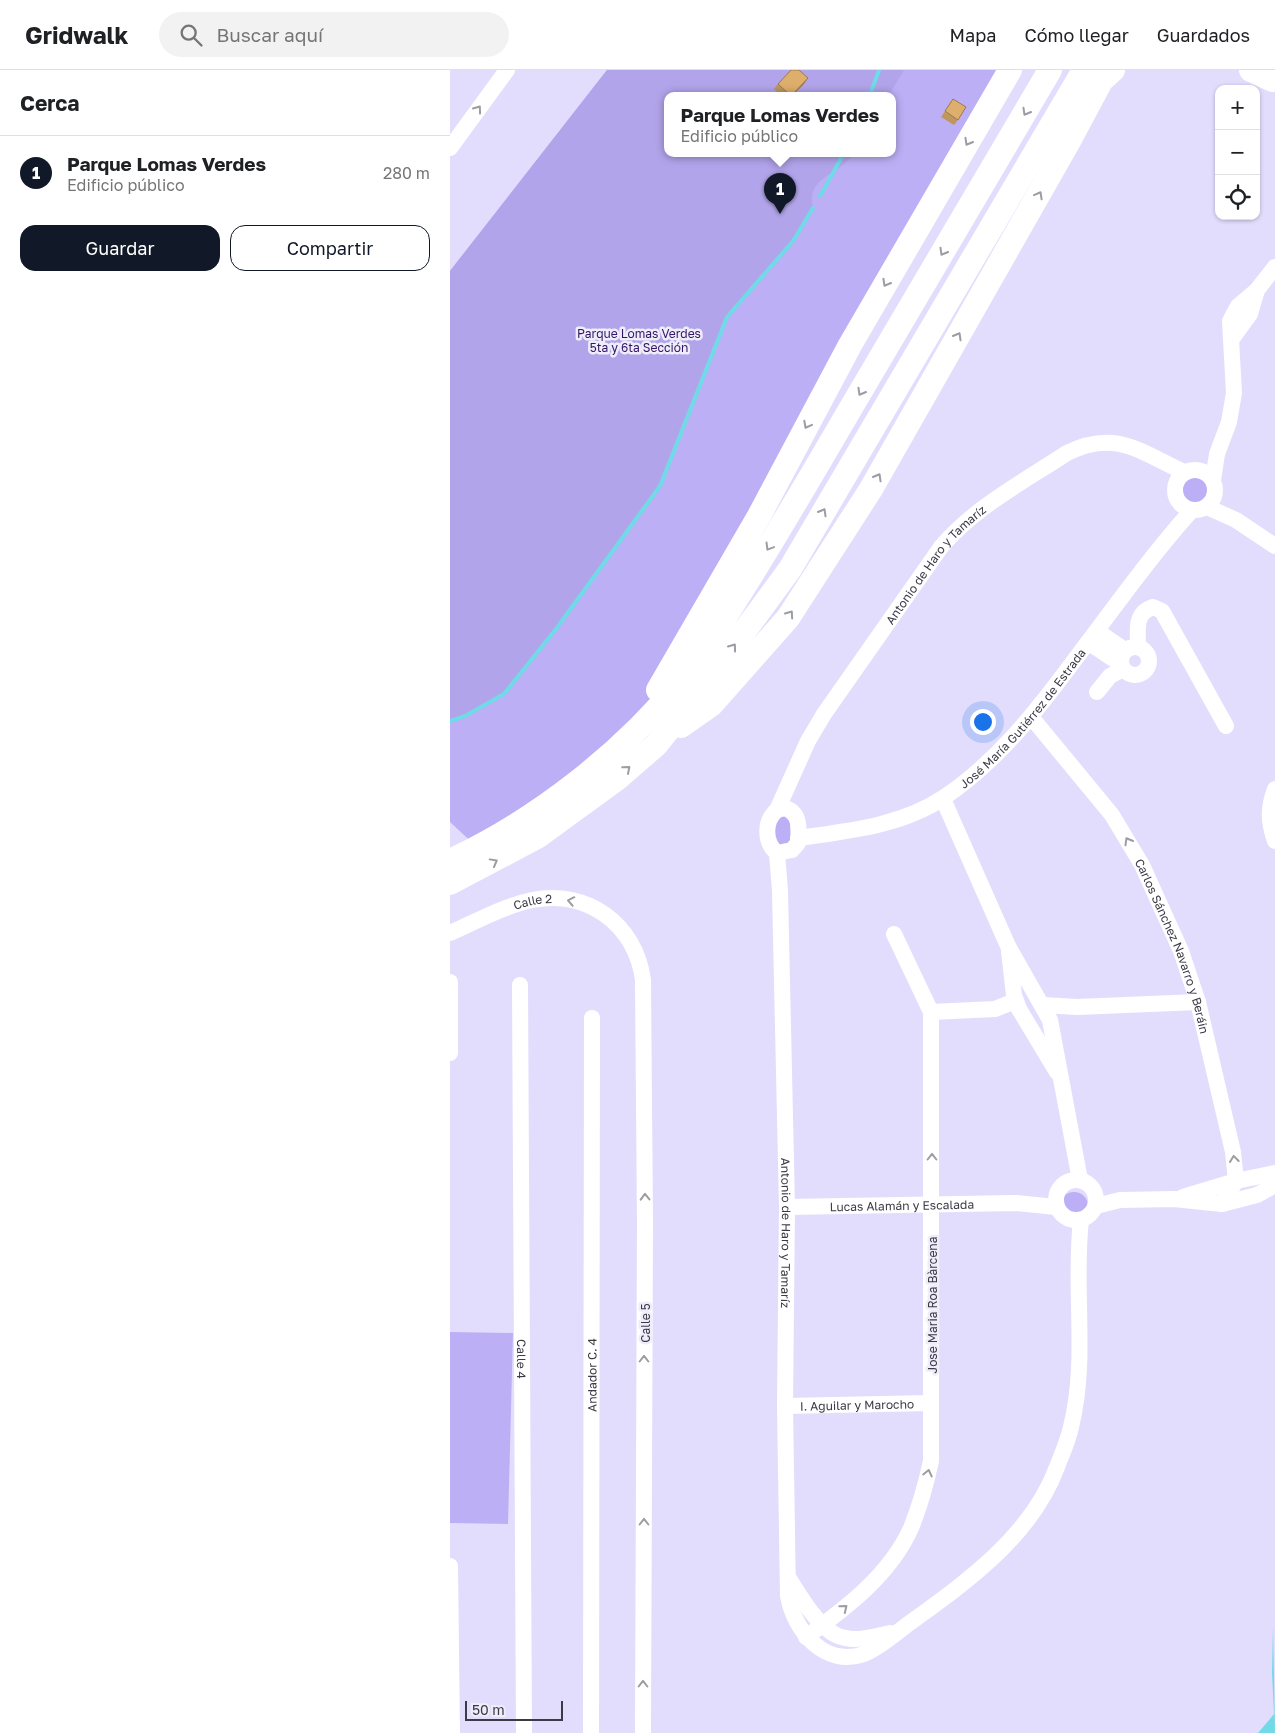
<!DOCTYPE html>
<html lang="es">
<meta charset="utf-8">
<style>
:root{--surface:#fff;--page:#f2f2f2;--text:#202124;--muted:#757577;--line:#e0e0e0;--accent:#111827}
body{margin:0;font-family:"Golos Text",sans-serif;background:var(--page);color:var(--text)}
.controls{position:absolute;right:15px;top:15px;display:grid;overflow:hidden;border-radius:10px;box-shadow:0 1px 4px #0004}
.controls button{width:45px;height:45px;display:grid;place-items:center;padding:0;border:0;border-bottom:1px solid var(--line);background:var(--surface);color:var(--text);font:25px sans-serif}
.scale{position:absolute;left:15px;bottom:12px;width:98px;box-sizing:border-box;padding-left:5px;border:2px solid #3c3a46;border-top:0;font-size:14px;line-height:18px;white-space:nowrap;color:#3c3a46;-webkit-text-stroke:4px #efedfa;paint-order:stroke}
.you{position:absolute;left:532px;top:651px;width:18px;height:18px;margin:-12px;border:4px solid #fff;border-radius:50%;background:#1a73e8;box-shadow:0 0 0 8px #1a73e833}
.badge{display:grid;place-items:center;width:32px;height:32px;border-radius:50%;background:var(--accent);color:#fff;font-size:16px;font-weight:700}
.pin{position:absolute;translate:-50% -41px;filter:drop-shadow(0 1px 2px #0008)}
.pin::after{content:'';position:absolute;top:26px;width:18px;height:15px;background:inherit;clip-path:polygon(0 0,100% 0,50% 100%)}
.popup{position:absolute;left:214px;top:22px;width:232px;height:65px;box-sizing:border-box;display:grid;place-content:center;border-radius:10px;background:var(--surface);filter:drop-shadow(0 1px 4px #0005);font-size:16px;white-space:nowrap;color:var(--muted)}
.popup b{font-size:19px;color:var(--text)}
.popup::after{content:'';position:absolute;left:50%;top:100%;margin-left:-10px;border:10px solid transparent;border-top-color:var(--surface)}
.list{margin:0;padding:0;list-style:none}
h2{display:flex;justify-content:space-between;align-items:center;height:65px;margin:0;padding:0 20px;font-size:21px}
h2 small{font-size:16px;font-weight:400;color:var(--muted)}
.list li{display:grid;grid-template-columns:32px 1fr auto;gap:15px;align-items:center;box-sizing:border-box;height:75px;padding:0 20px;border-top:1px solid var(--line)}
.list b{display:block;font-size:19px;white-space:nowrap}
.list p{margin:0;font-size:16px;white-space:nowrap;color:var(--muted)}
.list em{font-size:16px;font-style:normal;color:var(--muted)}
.actions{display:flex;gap:10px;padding:15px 20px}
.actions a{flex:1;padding:11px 0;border:1px solid var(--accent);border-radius:15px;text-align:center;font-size:18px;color:var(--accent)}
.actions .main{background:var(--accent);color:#fff}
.icon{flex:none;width:28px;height:28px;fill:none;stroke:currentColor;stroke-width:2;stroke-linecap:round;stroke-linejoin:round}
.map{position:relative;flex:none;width:825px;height:1663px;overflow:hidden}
header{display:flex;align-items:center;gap:30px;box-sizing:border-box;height:70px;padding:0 25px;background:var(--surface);border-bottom:1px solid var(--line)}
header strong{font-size:24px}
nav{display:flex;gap:28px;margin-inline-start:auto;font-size:18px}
.search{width:350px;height:45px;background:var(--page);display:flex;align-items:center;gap:12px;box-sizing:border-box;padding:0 18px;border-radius:28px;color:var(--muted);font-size:19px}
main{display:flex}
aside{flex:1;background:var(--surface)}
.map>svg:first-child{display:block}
.green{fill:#bdaff5;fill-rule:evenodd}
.forest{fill:#b2a4ea}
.water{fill:#70dae7}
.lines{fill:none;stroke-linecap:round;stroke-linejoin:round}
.stream{stroke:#70dae7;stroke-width:4}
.minor{stroke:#fff;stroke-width:16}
.highway{stroke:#fff;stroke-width:24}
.wall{fill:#bf965e}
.shaded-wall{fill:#9b7a4c}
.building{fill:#deae6d;stroke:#9b7a4c}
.oneway{stroke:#9e9ca2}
.labels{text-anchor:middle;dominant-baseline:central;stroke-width:5;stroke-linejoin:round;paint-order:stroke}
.park-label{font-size:12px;fill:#321565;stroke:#efedfa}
.street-label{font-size:12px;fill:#3c3a46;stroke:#efedfa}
</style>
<header>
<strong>Gridwalk</strong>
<div class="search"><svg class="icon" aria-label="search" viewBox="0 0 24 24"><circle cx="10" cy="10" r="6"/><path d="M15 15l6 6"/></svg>Buscar aquí</div>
<nav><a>Mapa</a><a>Cómo llegar</a><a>Guardados</a></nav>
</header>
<main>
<aside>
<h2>Cerca<small></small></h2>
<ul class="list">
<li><span class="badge">1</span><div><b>Parque Lomas Verdes</b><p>Edificio público</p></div><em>280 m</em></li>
</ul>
<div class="actions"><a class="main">Guardar</a><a>Compartir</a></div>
</aside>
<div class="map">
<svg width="825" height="1663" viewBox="0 0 825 1663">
<rect width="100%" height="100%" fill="#e2ddfd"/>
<!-- green -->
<g class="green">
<path d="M157,0h402l-371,656 -160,122 -28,-26v-551zM218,25h224v58h-224z"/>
<circle cx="745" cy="419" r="20"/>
<polygon points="339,739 342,780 318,769 317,761"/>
<circle cx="624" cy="1136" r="14"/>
<polygon points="0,1262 63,1263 58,1454 0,1453"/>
</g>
<!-- forest -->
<path class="forest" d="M157,0h297l-15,25h-221v58h186c-14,22 -49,24 -41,55l-20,33 -66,76 -67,169 -104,143 -52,65 -39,22 -15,5v-450z"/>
<!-- water -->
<polygon class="water" points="823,1557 825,1663 808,1663 824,1644 822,1603"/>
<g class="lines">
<!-- stream -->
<g class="stream">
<polyline points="420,25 429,0"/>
<polyline points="370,126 394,83"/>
<polyline points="0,651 15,646 54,624 106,559 210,416 277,247 343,171 363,138"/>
</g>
<!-- minor -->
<g class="minor">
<polyline points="0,78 57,0"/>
<polyline points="781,270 800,244 807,220"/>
<circle cx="745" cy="420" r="20"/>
<polyline points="763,410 767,384 779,352 784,323 780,251 788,236 807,220 825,197"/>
<polyline points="757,437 786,450 825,476"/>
<polyline points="647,561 675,580"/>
<polyline points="638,572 671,594"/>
<circle cx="685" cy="591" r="14"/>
<path d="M688,577c0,-17 -4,-34 15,-40l9,4 64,115"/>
<polyline points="647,622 660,606 673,599"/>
<path id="s1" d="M582,648l80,97 30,50 39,86 17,51 35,150 3,29 -14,23"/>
<path d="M825,719c-7,19 -7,32 0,52"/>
<polyline points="493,729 558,876 600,950 630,1110"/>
<path d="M335,738c16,5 14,22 13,35l-6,7 -15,3c-13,-11 -13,-32 0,-43z"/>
<path id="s2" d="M327,740l31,-69 16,-27 117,-167c34,-40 82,-65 126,-94 49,-24 73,-1 117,19"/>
<path id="s3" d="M348,768c49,-7 103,-12 145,-40 53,-35 93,-86 130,-136 39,-51 76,-104 119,-152"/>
<path id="s4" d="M327,783l3,38 7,316 -2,199 3,190c6,35 37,72 76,58 16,-6 33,-22 47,-32 57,-41 121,-87 146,-155 5,-13 11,-26 14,-40 17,-68 2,-139 10,-207"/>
<path id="s5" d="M0,863c27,-12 54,-27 82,-33 56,-11 104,25 111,80l2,243 -2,510"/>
<polyline points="559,881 564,925 569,939 607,1002"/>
<polyline points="0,912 0,983"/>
<path id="s6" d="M70,915l4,748"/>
<polyline points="593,935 627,937 748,932"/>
<polyline points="481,942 545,939 565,931"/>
<circle cx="626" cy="1130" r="20"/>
<polyline points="733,1127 786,1111 825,1103"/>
<polyline points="646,1136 670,1130 724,1129 772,1134 807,1125 825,1115"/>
<path id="s7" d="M337,1137l229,-4 40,4"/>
<path id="s8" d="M335,1336l146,-3"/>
<polyline points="0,1496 2,1663"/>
<path d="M338,1507c11,17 29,49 48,58 16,8 38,2 54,-2"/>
<path d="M356,1567c40,-29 84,-62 105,-109 9,-22 15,-44 20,-67v-449l-37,-78"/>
<path id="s9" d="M141,1663l1,-715"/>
</g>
<!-- highway -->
<g class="highway">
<polyline points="801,0 823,10"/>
<polyline points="208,620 309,446 400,275 560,0"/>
<polyline points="231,656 261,635 338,548 421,419 619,71 651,11 663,0"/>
<path d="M0,791c88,-41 173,-108 234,-183 20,-25 36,-53 53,-80 40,-63 77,-127 115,-192 66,-112 132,-224 198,-336"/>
<polyline points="0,813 87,767 168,708 206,675 263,604 340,499 634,0"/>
</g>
</g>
<!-- wall -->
<g class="wall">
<polygon points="328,14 354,14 343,25 330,25 324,19"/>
<polygon points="503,29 508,50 504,55 491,47"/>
</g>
<!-- shaded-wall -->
<polygon class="shaded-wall" points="358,8 354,14 343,25 342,25"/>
<!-- building -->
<g class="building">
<polygon points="341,0 349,0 358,8 342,25 340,25 328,14"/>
<polygon points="503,29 516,37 508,50 495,41"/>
</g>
<!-- one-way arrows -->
<defs><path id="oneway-chevron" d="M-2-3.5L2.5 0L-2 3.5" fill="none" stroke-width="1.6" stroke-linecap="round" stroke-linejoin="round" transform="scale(1.25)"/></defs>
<g class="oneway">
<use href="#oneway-chevron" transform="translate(28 39) rotate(-54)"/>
<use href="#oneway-chevron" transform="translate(576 42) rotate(120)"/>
<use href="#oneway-chevron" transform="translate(518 72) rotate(120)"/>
<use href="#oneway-chevron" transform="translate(589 125) rotate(-61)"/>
<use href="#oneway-chevron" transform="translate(493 182) rotate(120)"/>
<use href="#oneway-chevron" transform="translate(436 213) rotate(120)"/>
<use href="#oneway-chevron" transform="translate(508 266) rotate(-60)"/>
<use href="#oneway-chevron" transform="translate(411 322) rotate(120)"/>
<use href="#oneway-chevron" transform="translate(357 355) rotate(118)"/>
<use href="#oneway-chevron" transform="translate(428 407) rotate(-60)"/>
<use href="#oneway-chevron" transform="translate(373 442) rotate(-60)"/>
<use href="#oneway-chevron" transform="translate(319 477) rotate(121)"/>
<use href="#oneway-chevron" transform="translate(340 544) rotate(-55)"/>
<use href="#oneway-chevron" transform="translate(283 577) rotate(-54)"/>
<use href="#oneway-chevron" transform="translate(177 699) rotate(-41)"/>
<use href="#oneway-chevron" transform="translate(678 771) rotate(-120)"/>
<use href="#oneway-chevron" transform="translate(44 792) rotate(-29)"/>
<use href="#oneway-chevron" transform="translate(121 831) rotate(-169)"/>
<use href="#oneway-chevron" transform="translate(482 1087) rotate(-90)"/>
<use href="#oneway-chevron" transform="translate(784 1089) rotate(-97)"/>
<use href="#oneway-chevron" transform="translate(195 1127) rotate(-91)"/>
<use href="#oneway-chevron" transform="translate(194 1289) rotate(-90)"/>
<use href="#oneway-chevron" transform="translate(478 1403) rotate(-77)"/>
<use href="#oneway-chevron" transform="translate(194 1452) rotate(-90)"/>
<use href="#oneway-chevron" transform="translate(394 1538) rotate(-39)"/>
<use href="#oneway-chevron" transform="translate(193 1614) rotate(-90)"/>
</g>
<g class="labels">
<!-- park labels -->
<g class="park-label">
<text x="189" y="263">Parque Lomas Verdes<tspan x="189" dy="14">5ta y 6ta Sección</tspan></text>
</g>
<!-- street labels -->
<g class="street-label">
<text stroke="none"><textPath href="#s2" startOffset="294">Antonio de Haro y Tamaríz</textPath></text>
<text stroke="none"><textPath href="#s3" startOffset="265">José María Gutiérrez de Estrada</textPath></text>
<text stroke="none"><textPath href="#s5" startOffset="89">Calle 2</textPath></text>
<text stroke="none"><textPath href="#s1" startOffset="271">Carlos Sánchez Navarro y Beráin</textPath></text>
<text stroke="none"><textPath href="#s7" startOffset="115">Lucas Alamán y Escalada</textPath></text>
<text stroke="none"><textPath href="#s4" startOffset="380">Antonio de Haro y Tamaríz</textPath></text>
<text transform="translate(482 1235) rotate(-90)">Jose Maria Roa Bàrcena</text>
<text transform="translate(195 1253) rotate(-90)">Calle 5</text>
<text stroke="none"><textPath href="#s6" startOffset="374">Calle 4</textPath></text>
<text stroke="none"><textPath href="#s9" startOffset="358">Andador C. 4</textPath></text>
<text stroke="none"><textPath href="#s8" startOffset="72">I. Aguilar y Marocho</textPath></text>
</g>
</g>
</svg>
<div class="controls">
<button>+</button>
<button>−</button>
<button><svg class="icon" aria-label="locate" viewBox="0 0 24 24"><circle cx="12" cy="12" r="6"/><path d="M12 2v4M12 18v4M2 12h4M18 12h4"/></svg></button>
</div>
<div class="scale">50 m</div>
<div class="you"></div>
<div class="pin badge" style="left:330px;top:144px">1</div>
<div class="popup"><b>Parque Lomas Verdes</b>Edificio público</div>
</div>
</main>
